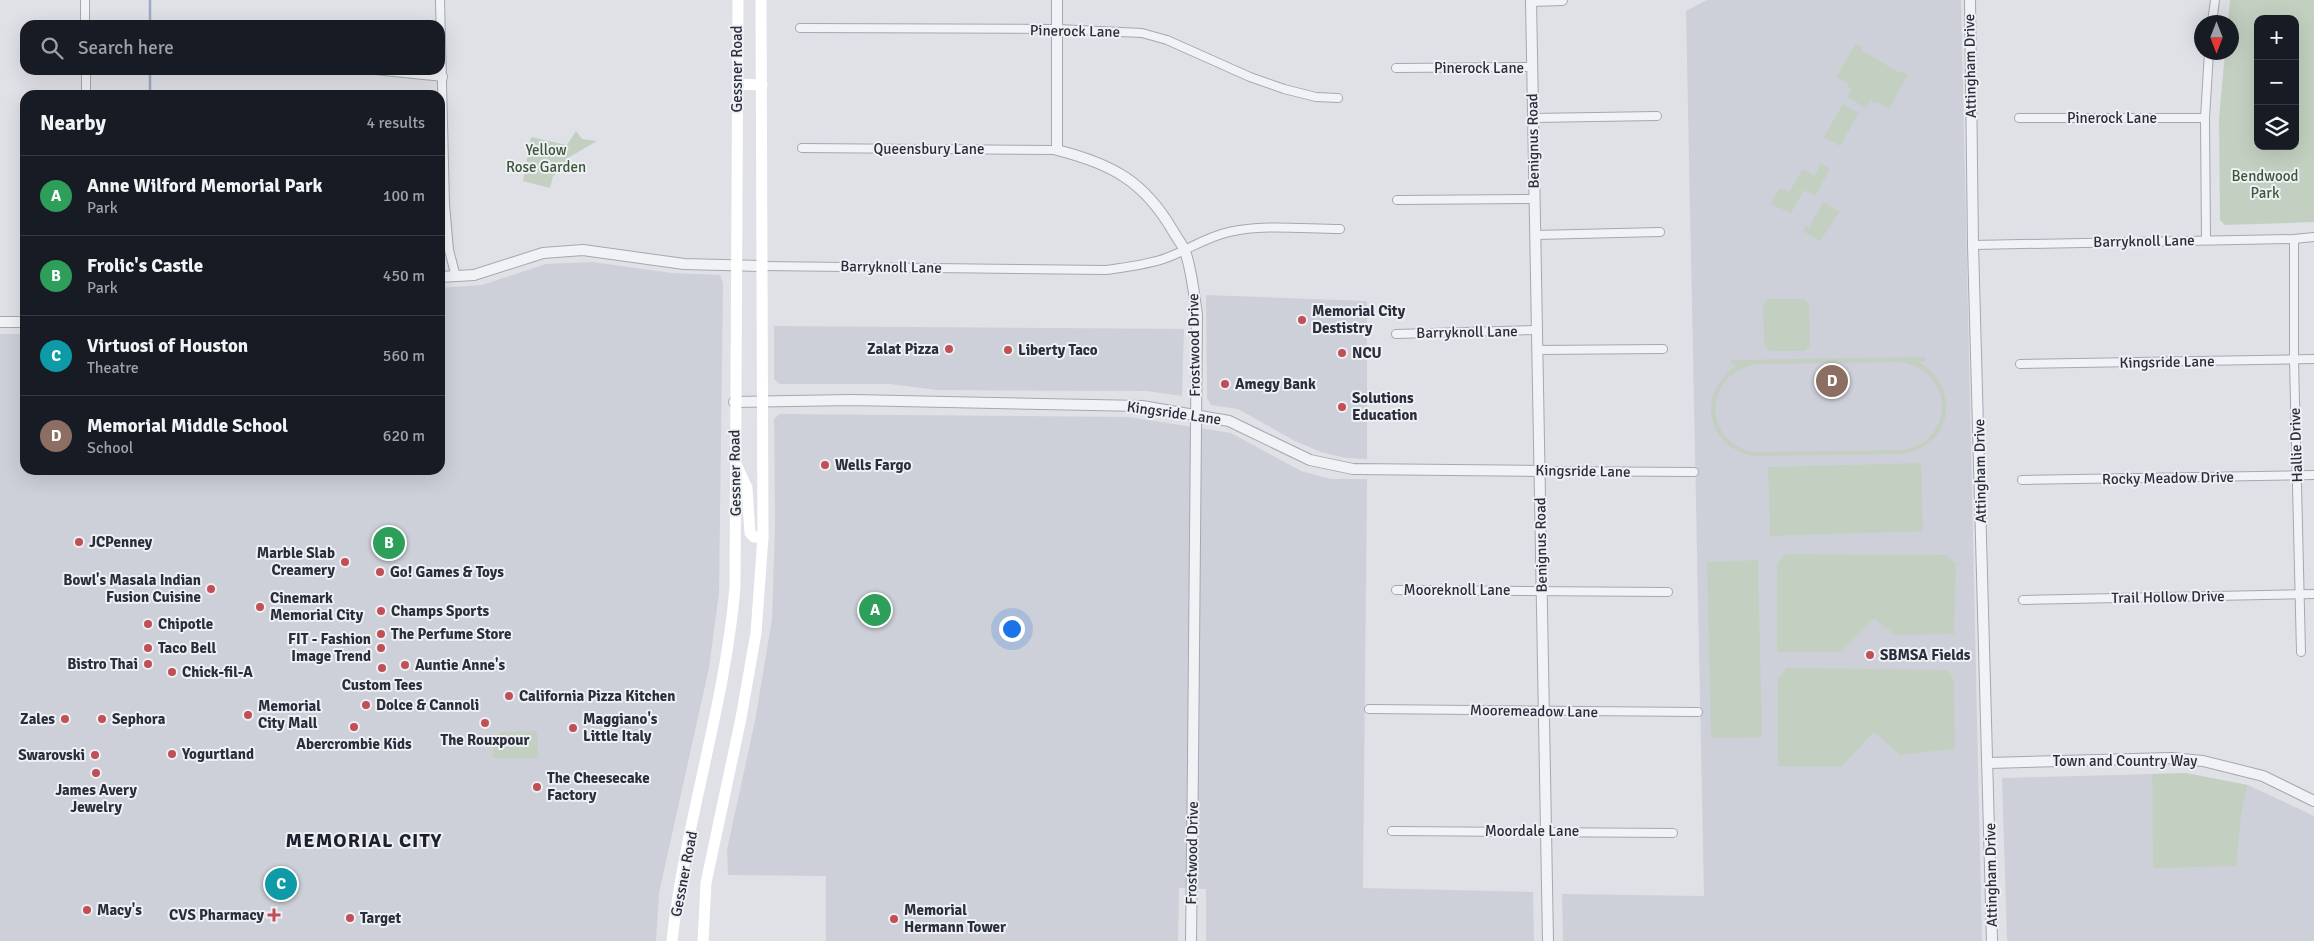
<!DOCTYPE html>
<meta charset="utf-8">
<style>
:root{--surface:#171b24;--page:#242831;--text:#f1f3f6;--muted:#9ea1a6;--line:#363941;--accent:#db2777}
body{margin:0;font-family:Signika,sans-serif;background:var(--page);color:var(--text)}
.controls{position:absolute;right:15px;top:15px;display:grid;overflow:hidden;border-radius:10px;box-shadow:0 5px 20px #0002}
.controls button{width:45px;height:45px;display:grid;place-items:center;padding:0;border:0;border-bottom:1px solid var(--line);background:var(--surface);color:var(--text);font:25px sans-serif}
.compass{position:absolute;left:2194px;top:15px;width:45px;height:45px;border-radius:50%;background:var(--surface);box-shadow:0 5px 20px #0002;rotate:180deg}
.you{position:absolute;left:1011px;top:628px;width:18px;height:18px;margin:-12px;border:4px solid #fff;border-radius:50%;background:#1a73e8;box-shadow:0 0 0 8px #1a73e833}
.badge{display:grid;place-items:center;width:32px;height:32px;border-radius:50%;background:var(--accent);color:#fff;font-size:16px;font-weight:700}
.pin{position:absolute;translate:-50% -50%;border:2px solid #fff;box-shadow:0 1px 5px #0006}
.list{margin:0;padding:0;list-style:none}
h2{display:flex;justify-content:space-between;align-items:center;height:65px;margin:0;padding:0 20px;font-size:21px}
h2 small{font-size:16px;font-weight:400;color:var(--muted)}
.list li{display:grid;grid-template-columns:32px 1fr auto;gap:15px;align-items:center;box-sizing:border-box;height:80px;padding:0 20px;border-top:1px solid var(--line)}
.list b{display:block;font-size:19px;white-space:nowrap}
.list p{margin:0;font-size:16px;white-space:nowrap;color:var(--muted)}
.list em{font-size:16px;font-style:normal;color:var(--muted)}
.icon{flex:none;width:28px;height:28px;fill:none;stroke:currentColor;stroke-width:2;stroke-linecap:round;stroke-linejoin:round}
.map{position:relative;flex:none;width:2314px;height:941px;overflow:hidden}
.search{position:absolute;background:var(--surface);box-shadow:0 5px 20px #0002;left:20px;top:20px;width:425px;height:55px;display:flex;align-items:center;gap:12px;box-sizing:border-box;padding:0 18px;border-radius:15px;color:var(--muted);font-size:19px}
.panel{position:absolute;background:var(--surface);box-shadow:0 5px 20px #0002;left:20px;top:90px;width:425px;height:385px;border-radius:15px}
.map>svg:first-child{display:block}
.built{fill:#cdd0d8}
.green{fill:#c3d0c1;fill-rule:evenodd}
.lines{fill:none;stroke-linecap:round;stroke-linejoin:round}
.stream{stroke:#9dacc3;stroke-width:2.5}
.minor-casing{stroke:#a5a8b0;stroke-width:10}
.tertiary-casing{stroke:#a5a8b0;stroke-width:12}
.minor{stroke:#f1f2f5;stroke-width:8}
.tertiary{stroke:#f1f2f5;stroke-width:10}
.secondary{stroke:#fff;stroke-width:11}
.poi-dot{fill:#c04f56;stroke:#eef0f4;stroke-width:2}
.labels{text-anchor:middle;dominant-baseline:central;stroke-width:4;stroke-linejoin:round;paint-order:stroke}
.street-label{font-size:15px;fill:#292e3c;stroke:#eef0f4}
.park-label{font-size:15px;fill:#3b5638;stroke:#eef0f4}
.poi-label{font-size:15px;font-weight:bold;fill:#292e3c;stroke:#eef0f4;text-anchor:start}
.district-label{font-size:20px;font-weight:bold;letter-spacing:1px;fill:#1c202d;stroke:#eef0f4}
</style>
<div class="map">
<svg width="2314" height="941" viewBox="0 0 2314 941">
<rect width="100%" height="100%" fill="#dfe1e7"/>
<!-- built -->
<g class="built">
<polygon points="1707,0 1961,0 1982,941 1563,941 1562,894 1704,896 1686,11"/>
<polygon points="592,262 672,273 720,275 723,283 719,593 709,668 659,893 656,941 0,941 0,334 25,334 25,470 440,470 440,288 482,285 546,264"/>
<polygon points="1206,295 1367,301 1367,459 1345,458 1321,452 1295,441 1238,409 1211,405 1207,398"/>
<polygon points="774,326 1184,329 1182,396 1147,391 937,390 890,384 780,384 774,379"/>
<polygon points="780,414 1129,417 1231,433 1301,471 1331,479 1367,479 1363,888 1533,892 1534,941 1206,941 1206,889 1179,888 1178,941 826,941 826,876 728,875 727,850 755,721 772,619 775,525 774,419"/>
<polygon points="2152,774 2154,868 2241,816 2248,785 2314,816 2314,941 2007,941 2002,778"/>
</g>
<!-- green -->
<g class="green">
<path d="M2230,0h84v222l-89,3 -5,-5 -1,-102 6,-65 7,-1v-30h-4zM2258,19h37v127h-37z"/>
<polygon points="1856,44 1862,47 1861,50 1900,73 1902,71 1908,75 1889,109 1878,102 1876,104 1871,101 1866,108 1847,97 1851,89 1847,86 1848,83 1836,77"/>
<polygon points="1843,104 1859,113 1840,146 1824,137"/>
<polygon points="576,131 582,139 597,141 566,159 564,168 553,176 550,188 523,181 531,137 567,145"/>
<polygon points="1821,163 1830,169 1815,196 1804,190 1791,213 1770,204 1780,188 1789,192 1803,169 1814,176"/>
<polygon points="1823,202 1840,212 1820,241 1803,231 1806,226 1809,227"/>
<polygon points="1768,299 1804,299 1809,304 1810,345 1805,351 1770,351 1764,345 1763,305"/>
<path d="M1925,357v4l-6,1c44,27 33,87 -20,92l-146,2c-49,-10 -56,-65 -16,-91h-6v-5zM1897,362c59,4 60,83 2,88l-146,2c-53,-11 -49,-82 6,-88z"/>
<polygon points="1921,463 1923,531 1770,536 1768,467"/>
<polygon points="1786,554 1946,555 1956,564 1954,634 1895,635 1874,619 1841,652 1777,652 1777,564"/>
<polygon points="1758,560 1762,737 1711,738 1707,562"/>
<polygon points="875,596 883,596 881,616 875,618 870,617 869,601 875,599"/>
<polygon points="1787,668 1946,670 1954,680 1955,749 1900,755 1874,732 1842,766 1778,766 1778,678"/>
<polygon points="537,731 538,758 493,758 493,742 499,736 499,732"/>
<polygon points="2186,773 2248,785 2241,816 2236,866 2153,868 2152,774"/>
</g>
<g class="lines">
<!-- stream -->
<g class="stream">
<polyline points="150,0 150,25"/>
<polyline points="150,70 150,95"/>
</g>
<!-- minor casing -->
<g class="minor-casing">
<g id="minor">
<polyline points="85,0 85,25"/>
<polyline points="440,0 445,205 449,250 456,277"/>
<polyline points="2212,22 2215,0"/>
<polyline points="800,28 1057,29 1142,33 1167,40 1250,77 1284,89 1316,97 1338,98"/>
<polyline points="1396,68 1532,67"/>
<polyline points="86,70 86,95"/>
<polyline points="375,70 443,77"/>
<polyline points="1533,118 1657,116"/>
<polyline points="2019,118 2205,118"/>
<polyline points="802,148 1057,150"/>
<polyline points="1397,200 1535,199"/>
<polyline points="1536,235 1660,232"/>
<polyline points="2294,239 2294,360 2301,652"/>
<polyline points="2206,240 2205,118 2209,52"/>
<polyline points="1973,245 2294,239 2314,237"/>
<path d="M761,266l345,4c20,-3 41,-5 60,-12 22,-8 40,-21 63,-26 35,-8 75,-3 111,-3"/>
<polyline points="1396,334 1537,330"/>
<polyline points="1537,350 1663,349"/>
<polyline points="2020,364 2314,359"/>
<polyline points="1540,471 1694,472"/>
<polyline points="2022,480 2314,475"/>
<polyline points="1396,590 1668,592"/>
<polyline points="2023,600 2314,594"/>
<polyline points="1369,709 1698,712"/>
<polyline points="1392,831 1673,833"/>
</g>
</g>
<!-- tertiary casing -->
<g class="tertiary-casing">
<g id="tertiary">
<path d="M1057,0v150c55,14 87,31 116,81 4,7 9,13 12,20 7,20 9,43 12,64l-4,445"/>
<polyline points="1531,0 1548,941"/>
<polyline points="1970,0 1973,245 1992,941"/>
<polyline points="1531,1 1562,0"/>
<polyline points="440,277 474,275 543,253 583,250 684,264 761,266"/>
<polyline points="0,322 25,322"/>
<polyline points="734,402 852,400 1142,406 1229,421 1310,460 1353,469 1540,471"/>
<polyline points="1989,763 2171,758 2203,761 2263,776 2314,801"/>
<polyline points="1191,941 1193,764"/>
</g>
</g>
<!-- minor -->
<use href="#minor" class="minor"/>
<!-- tertiary -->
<use href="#tertiary" class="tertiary"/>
<!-- secondary -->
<g class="secondary">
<polyline points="737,84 762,85"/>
<polyline points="737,466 747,488 750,533 754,537 763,537"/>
<path d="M672,941c13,-120 53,-234 63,-354l3,-587"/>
<polyline points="703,941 706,883 741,718 756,633 763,537 761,0"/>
</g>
</g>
<!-- markers -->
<g class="poi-dot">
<circle cx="1302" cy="320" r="5"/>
<circle cx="949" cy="349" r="5"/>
<circle cx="1008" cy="350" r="5"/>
<circle cx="1342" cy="353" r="5"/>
<circle cx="1225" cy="384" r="5"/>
<circle cx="1342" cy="407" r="5"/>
<circle cx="825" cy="465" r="5"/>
<circle cx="79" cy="542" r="5"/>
<circle cx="345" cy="562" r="5"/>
<circle cx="380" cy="572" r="5"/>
<circle cx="211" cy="589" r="5"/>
<circle cx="260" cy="607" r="5"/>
<circle cx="381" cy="611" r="5"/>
<circle cx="148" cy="624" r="5"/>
<circle cx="381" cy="634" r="5"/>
<circle cx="148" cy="648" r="5"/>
<circle cx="381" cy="648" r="5"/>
<circle cx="1870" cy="655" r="5"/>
<circle cx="148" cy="664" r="5"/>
<circle cx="405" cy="665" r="5"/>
<circle cx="382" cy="668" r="5"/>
<circle cx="172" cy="672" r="5"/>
<circle cx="509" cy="696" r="5"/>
<circle cx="366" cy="705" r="5"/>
<circle cx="248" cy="715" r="5"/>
<circle cx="65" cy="719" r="5"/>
<circle cx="102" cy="719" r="5"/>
<circle cx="485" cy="723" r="5"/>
<circle cx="354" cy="727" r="5"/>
<circle cx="573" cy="728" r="5"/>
<circle cx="172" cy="754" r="5"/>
<circle cx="95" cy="755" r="5"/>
<circle cx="96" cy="773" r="5"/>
<circle cx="537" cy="787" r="5"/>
<circle cx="87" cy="910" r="5"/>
<path d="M271.5 907.5h5v5h5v5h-5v5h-5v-5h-5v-5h5z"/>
<circle cx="350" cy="918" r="5"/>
<circle cx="894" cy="919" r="5"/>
</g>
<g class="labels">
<!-- street labels -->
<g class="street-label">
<text transform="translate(1075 31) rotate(1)">Pinerock Lane</text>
<text transform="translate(1970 66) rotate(-91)">Attingham Drive</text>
<text x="1479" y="68">Pinerock Lane</text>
<text transform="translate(737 69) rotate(-90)">Gessner Road</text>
<text x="2112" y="118">Pinerock Lane</text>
<text transform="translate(1533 141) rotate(-91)">Benignus Road</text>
<text x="929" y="149">Queensbury Lane</text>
<text transform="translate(2144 241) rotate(-1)">Barryknoll Lane</text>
<text transform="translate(891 267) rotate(1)">Barryknoll Lane</text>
<text transform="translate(1467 332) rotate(-1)">Barryknoll Lane</text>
<text transform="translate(1194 345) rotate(-91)">Frostwood Drive</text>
<text transform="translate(2167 362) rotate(-1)">Kingsride Lane</text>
<text transform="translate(1174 413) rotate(8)">Kingsride Lane</text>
<text transform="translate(2296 445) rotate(-92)">Hallie Drive</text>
<text transform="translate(1583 471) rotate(1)">Kingsride Lane</text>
<text transform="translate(1980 471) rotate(-91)">Attingham Drive</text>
<text transform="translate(735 473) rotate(-91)">Gessner Road</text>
<text transform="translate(2168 478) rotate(-1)">Rocky Meadow Drive</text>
<text transform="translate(1541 545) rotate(-91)">Benignus Road</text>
<text x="1457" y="590">Mooreknoll Lane</text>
<text transform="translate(2168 597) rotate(-1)">Trail Hollow Drive</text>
<text transform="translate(1534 711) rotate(1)">Mooremeadow Lane</text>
<text x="2125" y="761">Town and Country Way</text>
<text x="1532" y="831">Moordale Lane</text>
<text transform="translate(1192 853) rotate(-89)">Frostwood Drive</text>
<text transform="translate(684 874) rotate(-79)">Gessner Road</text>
<text transform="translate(1991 875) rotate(-91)">Attingham Drive</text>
</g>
<!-- park labels -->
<g class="park-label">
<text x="546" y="150">Yellow<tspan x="546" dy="17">Rose Garden</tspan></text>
<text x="2265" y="176">Bendwood<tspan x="2265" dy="17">Park</tspan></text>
</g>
<!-- poi labels -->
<g class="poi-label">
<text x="1312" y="311">Memorial City<tspan x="1312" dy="17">Destistry</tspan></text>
<text x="939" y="349" text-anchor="end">Zalat Pizza</text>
<text x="1018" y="350">Liberty Taco</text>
<text x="1352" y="353">NCU</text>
<text x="1235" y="384">Amegy Bank</text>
<text x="1352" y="398">Solutions<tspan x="1352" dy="17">Education</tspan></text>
<text x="835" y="465">Wells Fargo</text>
<text x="89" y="542">JCPenney</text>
<text x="335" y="553" text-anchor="end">Marble Slab<tspan x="335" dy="17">Creamery</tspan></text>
<text x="390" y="572">Go! Games &amp; Toys</text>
<text x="201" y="580" text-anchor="end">Bowl's Masala Indian<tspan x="201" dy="17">Fusion Cuisine</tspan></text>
<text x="270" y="598">Cinemark<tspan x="270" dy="17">Memorial City</tspan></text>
<text x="391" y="611">Champs Sports</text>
<text x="158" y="624">Chipotle</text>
<text x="391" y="634">The Perfume Store</text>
<text x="371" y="639" text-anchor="end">FIT - Fashion<tspan x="371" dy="17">Image Trend</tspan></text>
<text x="158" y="648">Taco Bell</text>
<text x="1880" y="655">SBMSA Fields</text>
<text x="138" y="664" text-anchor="end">Bistro Thai</text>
<text x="415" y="665">Auntie Anne's</text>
<text x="182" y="672">Chick-fil-A</text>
<text x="382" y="685" text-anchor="middle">Custom Tees</text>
<text x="519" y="696">California Pizza Kitchen</text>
<text x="376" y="705">Dolce &amp; Cannoli</text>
<text x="258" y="706">Memorial<tspan x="258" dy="17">City Mall</tspan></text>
<text x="55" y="719" text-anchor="end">Zales</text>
<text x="112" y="719">Sephora</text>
<text x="583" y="719">Maggiano's<tspan x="583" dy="17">Little Italy</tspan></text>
<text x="485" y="740" text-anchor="middle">The Rouxpour</text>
<text x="354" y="744" text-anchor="middle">Abercrombie Kids</text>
<text x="182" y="754">Yogurtland</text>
<text x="85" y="755" text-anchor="end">Swarovski</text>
<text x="547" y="778">The Cheesecake<tspan x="547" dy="17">Factory</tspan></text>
<text x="96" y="790" text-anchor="middle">James Avery<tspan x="96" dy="17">Jewelry</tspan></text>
<text x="97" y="910">Macy's</text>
<text x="904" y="910">Memorial<tspan x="904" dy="17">Hermann Tower</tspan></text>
<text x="264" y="915" text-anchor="end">CVS Pharmacy</text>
<text x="360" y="918">Target</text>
</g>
<!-- district labels -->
<g class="district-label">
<text x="364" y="840">MEMORIAL CITY</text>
</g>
</g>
</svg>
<div class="controls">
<button>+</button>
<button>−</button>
<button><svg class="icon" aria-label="layers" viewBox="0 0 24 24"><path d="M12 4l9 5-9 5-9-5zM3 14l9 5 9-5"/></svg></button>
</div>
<svg class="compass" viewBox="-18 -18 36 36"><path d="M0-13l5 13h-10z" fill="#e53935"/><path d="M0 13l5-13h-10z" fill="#9ea1a6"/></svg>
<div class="you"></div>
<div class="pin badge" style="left:875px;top:610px;background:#2e9e5b">A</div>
<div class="pin badge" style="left:389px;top:543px;background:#2e9e5b">B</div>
<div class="pin badge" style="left:281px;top:884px;background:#0f9aa8">C</div>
<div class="pin badge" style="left:1832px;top:381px;background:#8d6e63">D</div>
<div class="search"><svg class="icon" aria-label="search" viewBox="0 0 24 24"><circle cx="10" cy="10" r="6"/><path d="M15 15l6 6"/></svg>Search here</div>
<section class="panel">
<h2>Nearby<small>4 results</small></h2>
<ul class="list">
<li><span class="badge" style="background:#2e9e5b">A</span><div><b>Anne Wilford Memorial Park</b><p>Park</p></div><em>100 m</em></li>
<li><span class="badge" style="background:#2e9e5b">B</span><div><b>Frolic's Castle</b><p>Park</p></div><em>450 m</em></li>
<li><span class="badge" style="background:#0f9aa8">C</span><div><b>Virtuosi of Houston</b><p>Theatre</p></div><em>560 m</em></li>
<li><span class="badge" style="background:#8d6e63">D</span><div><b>Memorial Middle School</b><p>School</p></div><em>620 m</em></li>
</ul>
</section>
</div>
